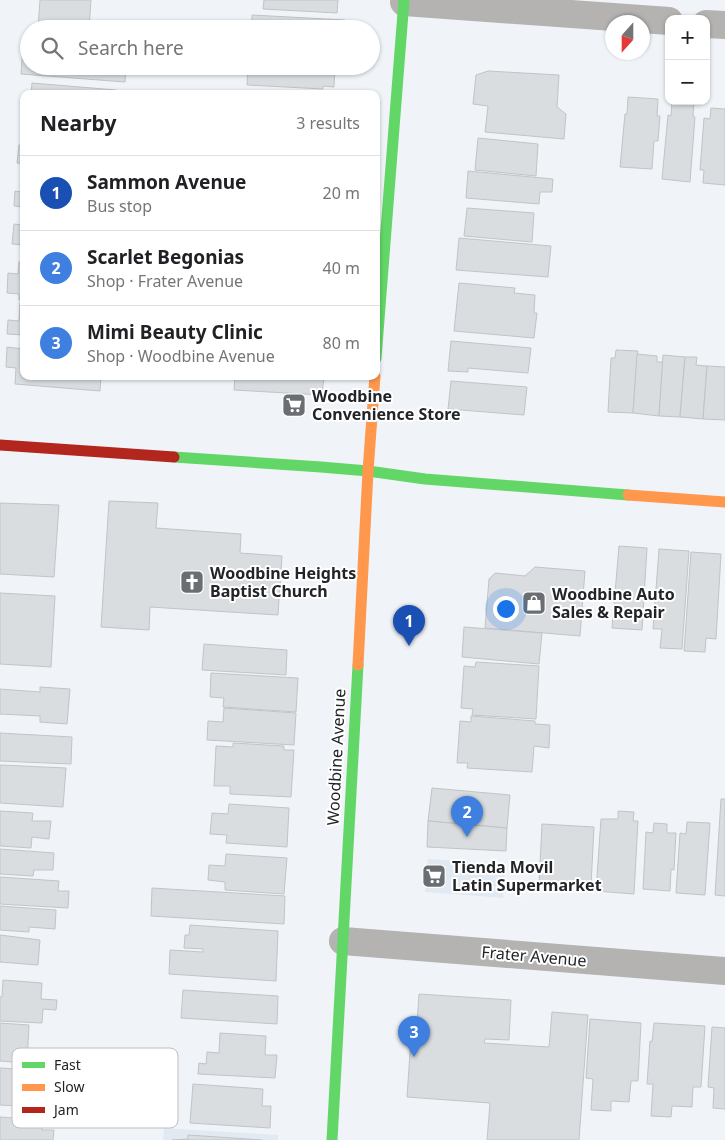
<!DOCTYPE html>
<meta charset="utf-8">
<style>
:root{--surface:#fff;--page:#f2f2f2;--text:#202124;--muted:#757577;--line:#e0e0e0;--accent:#6a6d71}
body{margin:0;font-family:"Noto Sans",sans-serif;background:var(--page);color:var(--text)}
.controls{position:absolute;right:15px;top:15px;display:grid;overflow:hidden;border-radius:10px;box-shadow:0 1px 4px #0004}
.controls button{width:45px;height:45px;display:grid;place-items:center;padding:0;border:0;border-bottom:1px solid var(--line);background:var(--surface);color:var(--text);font:25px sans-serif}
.compass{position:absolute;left:605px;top:15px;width:45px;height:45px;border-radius:50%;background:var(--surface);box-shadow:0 1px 4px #0004;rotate:201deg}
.you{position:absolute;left:505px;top:608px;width:18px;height:18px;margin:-12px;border:4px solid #fff;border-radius:50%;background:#1a73e8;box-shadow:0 0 0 8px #1a73e833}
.badge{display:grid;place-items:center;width:32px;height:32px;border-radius:50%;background:var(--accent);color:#fff;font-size:16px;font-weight:700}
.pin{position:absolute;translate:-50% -41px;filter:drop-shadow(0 1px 2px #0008)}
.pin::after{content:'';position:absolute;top:26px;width:18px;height:15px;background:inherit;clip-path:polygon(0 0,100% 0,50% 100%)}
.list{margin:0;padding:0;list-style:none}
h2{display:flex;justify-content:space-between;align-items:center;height:65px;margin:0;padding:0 20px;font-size:21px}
h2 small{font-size:16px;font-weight:400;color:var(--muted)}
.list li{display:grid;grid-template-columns:32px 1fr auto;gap:15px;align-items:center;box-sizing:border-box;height:75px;padding:0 20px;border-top:1px solid var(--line)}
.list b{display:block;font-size:19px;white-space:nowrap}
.list p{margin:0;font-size:16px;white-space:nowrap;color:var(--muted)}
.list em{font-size:16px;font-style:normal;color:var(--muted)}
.icon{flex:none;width:28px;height:28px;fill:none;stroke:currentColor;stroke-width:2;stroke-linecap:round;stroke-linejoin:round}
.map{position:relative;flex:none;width:725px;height:1140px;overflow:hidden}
.search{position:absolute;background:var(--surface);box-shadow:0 1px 4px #0004;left:20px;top:20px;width:360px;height:55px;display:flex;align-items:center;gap:12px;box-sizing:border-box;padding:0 18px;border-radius:28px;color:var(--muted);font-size:19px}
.panel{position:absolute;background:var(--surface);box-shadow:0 1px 4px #0004;left:20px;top:90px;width:360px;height:290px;border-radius:10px}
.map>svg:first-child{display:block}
.built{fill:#e1e9f3}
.building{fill:#d9dde0;stroke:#c1c4c7}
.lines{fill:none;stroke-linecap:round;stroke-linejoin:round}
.street{stroke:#b4b3b2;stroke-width:28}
.fast{stroke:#63d668;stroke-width:11}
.slow{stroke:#ff974d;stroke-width:11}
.jam{stroke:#b3261e;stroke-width:11}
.labels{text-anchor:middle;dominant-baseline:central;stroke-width:4;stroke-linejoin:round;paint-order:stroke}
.poi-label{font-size:16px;font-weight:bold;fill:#222428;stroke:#fff;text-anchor:start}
.street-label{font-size:16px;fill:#222428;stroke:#fff}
.key{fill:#fff;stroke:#bdbdbe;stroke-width:1}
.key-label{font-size:14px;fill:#222428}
</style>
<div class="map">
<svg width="725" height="1140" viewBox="0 0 725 1140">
<rect width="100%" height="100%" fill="#f0f4f8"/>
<!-- built -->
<g class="built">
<polygon points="428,859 505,864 503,898 425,892"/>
<polygon points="164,1128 278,1135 278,1140 163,1140"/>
</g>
<!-- building -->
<g class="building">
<polygon points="40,0 91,0 89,29 38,29"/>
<polygon points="264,0 338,0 337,13 263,9"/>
<polygon points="252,15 345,20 344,29 252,29"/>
<polygon points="23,45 29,45 29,66 126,66 125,82 21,74"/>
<polygon points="248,66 335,66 334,87 323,86 323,89 247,85"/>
<polygon points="488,71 559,75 557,107 566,114 564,139 485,132 488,106 473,104 476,75"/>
<polygon points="32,83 116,90 116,94 31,94"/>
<polygon points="628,97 658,99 657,116 660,116 658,141 654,141 652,169 620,167 625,114 627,114"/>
<polygon points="672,101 694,101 693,116 695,117 690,182 662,179 668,115 671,116"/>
<polygon points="711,108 725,109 725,185 703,183 704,170 700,170 704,118 710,119"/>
<polygon points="478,138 538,144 536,176 475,170"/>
<polygon points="19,145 24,145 24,164 17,163"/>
<polygon points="468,171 553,179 552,192 540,192 539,204 466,198"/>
<polygon points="23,184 24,207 14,206 15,191 22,192"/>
<polygon points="467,208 534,213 532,242 464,236"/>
<polygon points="24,218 24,253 24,245 12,244 14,224 23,225"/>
<polygon points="459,238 551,246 548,277 456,270"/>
<polygon points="19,262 24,262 24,300 19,300 19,294 7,293 8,273 18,274"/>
<polygon points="459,283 515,288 514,293 535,295 534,313 537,313 534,338 454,331"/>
<polygon points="20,303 24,303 24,335 7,334 8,320 19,321"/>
<polygon points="451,341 531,348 528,373 468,368 468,372 448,371"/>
<polygon points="7,347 24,349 24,376 101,376 100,391 15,384 16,368 6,367"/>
<polygon points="616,350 638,351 633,413 608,412 611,358 615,358"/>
<polygon points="637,354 657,356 657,362 663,362 659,416 633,413"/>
<polygon points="663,355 685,357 680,417 659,416"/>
<polygon points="685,357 697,357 696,365 707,366 703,419 680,417"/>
<polygon points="707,366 725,367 725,420 703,419"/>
<polygon points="235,376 324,376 322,395 234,390"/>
<polygon points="451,381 527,387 524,415 448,409"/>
<polygon points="109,501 158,503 156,528 241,534 240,553 282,556 278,615 150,607 149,630 101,627"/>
<polygon points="0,503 59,505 54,577 0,574"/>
<polygon points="619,546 647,548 642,630 612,628"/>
<polygon points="659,549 689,551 682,649 660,648 662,629 653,629"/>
<polygon points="691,552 721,554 716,639 706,638 705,652 684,651"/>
<polygon points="535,567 585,571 580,636 485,628 489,579 495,573 525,576"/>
<polygon points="0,593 55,596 51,667 0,664"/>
<polygon points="464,627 542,633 539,664 462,657"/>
<polygon points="204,644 287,650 286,675 202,670"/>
<polygon points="476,662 539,666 536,719 472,715 473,709 461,708 464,666 475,667"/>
<polygon points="211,673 298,678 296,712 223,707 224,698 210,697"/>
<polygon points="40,687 70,689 67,724 40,722 40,716 0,714 0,689 40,692"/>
<polygon points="224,708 296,713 294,745 207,740 208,721 223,722"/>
<polygon points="471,716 535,721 535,724 550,725 549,748 534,746 532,772 467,768 468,763 457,763 460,721 471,722"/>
<polygon points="0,733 72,737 71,764 0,761"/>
<polygon points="233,743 284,746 284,750 294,750 291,797 230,794 230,786 214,786 216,746 233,747"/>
<polygon points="0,765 66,768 63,807 0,803"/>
<polygon points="432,788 510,795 507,828 428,821"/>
<polygon points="721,799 725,799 725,896 715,895"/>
<polygon points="229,804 289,808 287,847 226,843 227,835 210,834 212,813 228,814"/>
<polygon points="0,811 33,813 32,821 51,821 49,839 32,837 31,848 0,846"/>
<polygon points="618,811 634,812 633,821 638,821 634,894 596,891 601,819 618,819"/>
<polygon points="428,821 507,828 506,851 427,847"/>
<polygon points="687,822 710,823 705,895 676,893 680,833 686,834"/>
<polygon points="654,823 667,824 667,833 676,833 674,870 671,869 670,891 643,889 646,832 653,833"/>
<polygon points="542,824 594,827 591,886 539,884"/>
<polygon points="0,849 54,853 53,870 34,870 33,876 0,874"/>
<polygon points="226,854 287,858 284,894 225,890 225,882 208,880 209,865 225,866"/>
<polygon points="0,877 59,881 58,891 69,891 68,908 0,904"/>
<polygon points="152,888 285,896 284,924 151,916"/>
<polygon points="0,906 56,910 55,929 29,927 29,932 0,930"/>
<polygon points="190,925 278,931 276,981 169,974 170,950 203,952 203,949 184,948 185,935 189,935"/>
<polygon points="0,935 40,940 38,965 0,962"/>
<polygon points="3,980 42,983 41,999 57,1000 56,1010 43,1009 42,1023 0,1021 0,997 2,997"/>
<polygon points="183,990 278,996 277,1024 181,1018"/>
<polygon points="419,994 511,1000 509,1040 485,1039 484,1043 549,1047 552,1012 588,1015 579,1140 487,1140 490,1103 407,1097 411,1038 416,1039"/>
<polygon points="590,1019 641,1023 638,1081 631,1081 629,1102 611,1101 611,1111 591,1110 593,1079 586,1078"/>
<polygon points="0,1023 29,1025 27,1063 0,1061"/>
<polygon points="654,1023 705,1026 701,1087 693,1087 692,1107 672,1106 671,1117 651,1116 653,1084 647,1084 650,1041 652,1042"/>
<polygon points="712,1027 725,1028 725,1109 713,1108 714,1088 708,1087"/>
<polygon points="220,1033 266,1036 265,1055 277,1055 275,1078 198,1074 199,1063 206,1064 207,1052 219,1053"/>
<polygon points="0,1068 38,1070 36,1107 0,1105"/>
<polygon points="193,1084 263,1089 262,1106 271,1106 270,1128 190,1123"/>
<polygon points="0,1117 43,1120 42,1130 54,1130 53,1140 0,1140"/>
<polygon points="188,1135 262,1140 172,1140 188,1139"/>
</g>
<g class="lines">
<!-- street -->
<g class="street">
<polyline points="404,2 669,21"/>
<polyline points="706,24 725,25"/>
<polyline points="343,941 725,971"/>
</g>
<!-- fast -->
<g class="fast">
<polyline points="376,358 404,0"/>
<polyline points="174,457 321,467 368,471 425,479 628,495"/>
<polyline points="332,1140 358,665"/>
</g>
<!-- slow -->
<g class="slow">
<polyline points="628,495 725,502"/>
<polyline points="358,665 368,471 375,376"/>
</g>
<!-- jam -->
<polyline class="jam" points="0,445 174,457"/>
</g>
<!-- icons -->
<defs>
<g id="supermarket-square" transform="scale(1.25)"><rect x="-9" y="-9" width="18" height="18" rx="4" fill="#6a6d71" stroke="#fff"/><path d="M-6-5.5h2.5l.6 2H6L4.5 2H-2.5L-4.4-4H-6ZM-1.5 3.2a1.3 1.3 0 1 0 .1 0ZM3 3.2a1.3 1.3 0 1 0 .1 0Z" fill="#fff"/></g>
<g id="church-square" transform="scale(1.25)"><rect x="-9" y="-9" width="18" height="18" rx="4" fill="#6a6d71" stroke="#fff"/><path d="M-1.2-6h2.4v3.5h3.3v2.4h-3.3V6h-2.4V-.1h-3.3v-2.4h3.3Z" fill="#fff"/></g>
<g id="shop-square" transform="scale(1.25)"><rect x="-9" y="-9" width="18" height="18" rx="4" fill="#6a6d71" stroke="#fff"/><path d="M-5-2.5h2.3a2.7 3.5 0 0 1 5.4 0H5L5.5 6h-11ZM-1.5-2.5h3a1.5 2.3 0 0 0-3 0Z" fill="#fff"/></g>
</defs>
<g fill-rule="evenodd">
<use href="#supermarket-square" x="294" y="405"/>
<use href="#church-square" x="192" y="582"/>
<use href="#shop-square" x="534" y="603"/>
<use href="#supermarket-square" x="434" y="876"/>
</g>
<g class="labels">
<!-- poi labels -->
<g class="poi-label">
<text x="312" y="396">Woodbine<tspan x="312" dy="18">Convenience Store</tspan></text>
<text x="210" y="573">Woodbine Heights<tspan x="210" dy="18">Baptist Church</tspan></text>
<text x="552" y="594">Woodbine Auto<tspan x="552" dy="18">Sales &amp; Repair</tspan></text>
<text x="452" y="867">Tienda Movil<tspan x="452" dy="18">Latin Supermarket</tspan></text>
</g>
<!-- street labels -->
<g class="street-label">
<text transform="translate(336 757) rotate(-87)">Woodbine Avenue</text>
<text transform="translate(534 956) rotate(5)">Frater Avenue</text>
</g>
</g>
<!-- legend -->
<rect x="12" y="1048" width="166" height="80" rx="8" class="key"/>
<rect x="22" y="1062" width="23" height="6" fill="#63d668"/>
<rect x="22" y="1084" width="23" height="7" fill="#ff974d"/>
<rect x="22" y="1107" width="23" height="6" fill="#b3261e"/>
<g class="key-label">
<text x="54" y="1070">Fast</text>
<text x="54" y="1092">Slow</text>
<text x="54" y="1115">Jam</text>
</g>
</svg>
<div class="controls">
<button>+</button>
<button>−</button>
</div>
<svg class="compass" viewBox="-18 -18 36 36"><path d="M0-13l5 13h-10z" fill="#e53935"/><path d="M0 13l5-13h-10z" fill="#757577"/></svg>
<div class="you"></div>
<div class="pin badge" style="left:409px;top:646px;background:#1a4fb4">1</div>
<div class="pin badge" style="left:467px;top:837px;background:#3f7fe0">2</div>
<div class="pin badge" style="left:414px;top:1057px;background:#3f7fe0">3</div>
<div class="search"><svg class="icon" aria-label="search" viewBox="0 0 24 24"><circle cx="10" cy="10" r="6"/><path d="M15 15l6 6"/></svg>Search here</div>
<section class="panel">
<h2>Nearby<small>3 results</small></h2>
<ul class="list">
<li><span class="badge" style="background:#1a4fb4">1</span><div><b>Sammon Avenue</b><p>Bus stop</p></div><em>20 m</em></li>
<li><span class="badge" style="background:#3f7fe0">2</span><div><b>Scarlet Begonias</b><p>Shop · Frater Avenue</p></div><em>40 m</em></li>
<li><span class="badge" style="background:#3f7fe0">3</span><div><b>Mimi Beauty Clinic</b><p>Shop · Woodbine Avenue</p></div><em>80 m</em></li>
</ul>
</section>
</div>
